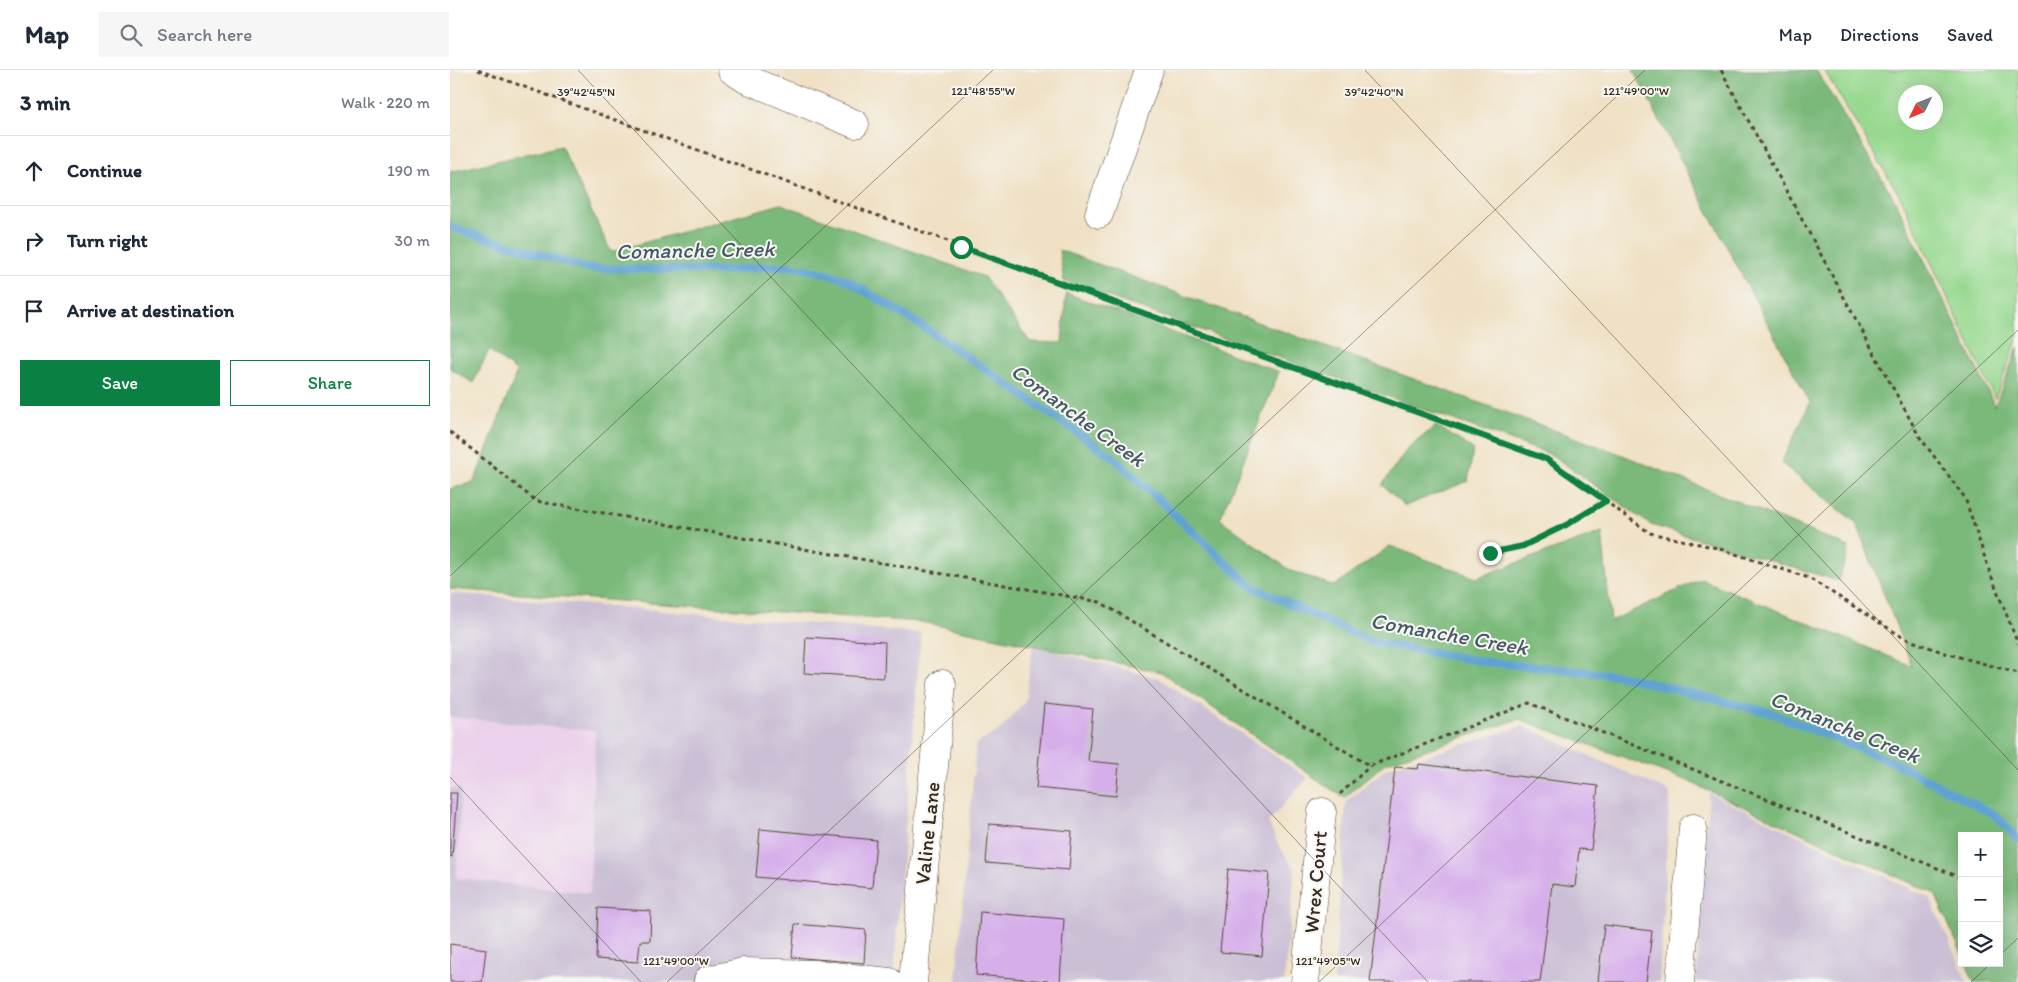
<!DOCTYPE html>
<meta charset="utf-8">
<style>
:root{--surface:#fff;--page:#f6f6f7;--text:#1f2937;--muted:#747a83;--line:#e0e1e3;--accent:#0b8043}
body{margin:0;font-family:Itim,sans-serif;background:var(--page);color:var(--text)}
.controls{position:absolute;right:15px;bottom:15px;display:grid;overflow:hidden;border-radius:0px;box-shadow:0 5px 20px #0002}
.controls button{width:45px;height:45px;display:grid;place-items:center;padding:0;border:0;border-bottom:1px solid var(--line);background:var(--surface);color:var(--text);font:25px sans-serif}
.compass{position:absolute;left:1448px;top:15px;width:45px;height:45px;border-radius:50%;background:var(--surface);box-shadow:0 5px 20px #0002;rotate:227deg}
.stop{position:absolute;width:15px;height:15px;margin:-11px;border:4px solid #0b8043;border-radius:50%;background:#fff}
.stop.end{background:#0b8043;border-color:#fff;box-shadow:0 1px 5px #0008}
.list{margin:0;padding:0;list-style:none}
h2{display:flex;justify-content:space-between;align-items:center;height:65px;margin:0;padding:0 20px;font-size:21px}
h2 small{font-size:16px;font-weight:400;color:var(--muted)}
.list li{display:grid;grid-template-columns:32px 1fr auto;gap:15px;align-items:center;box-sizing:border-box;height:70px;padding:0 20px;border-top:1px solid var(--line)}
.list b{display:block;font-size:19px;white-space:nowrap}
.list em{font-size:16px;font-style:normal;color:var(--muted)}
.actions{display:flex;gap:10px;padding:15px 20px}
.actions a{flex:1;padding:11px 0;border:1px solid var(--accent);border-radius:0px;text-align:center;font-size:18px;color:var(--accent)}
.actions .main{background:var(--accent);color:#fff}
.icon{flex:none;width:28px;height:28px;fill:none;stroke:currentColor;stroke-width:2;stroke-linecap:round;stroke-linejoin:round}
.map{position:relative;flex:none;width:1568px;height:912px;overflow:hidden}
header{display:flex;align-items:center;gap:30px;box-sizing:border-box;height:70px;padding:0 25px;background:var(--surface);border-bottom:1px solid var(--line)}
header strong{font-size:24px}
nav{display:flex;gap:28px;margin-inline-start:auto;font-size:18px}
.search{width:350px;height:45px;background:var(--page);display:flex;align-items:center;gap:12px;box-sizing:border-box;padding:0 18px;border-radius:0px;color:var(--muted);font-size:19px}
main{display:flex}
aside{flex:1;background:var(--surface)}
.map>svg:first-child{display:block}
.built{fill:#ebd1eb}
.industrial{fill:#cbbfd5}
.green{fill:#98d990;stroke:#6a8257;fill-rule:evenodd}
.forest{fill:#7ab97a;stroke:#5a724c}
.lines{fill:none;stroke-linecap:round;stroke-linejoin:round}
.stream{stroke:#5ea2d3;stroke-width:8}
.building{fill:#d5aeea}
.minor-casing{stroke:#564537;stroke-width:29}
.path{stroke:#564537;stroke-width:3;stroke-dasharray:4 4;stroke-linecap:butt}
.minor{stroke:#fff;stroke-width:28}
.route{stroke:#0b8043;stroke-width:6}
.ticks{fill:none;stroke:#3b2a1e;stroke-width:1;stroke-opacity:0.45}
.labels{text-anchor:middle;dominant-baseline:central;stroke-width:4;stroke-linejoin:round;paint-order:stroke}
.street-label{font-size:21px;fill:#3b2a1e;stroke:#f6f6f2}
.water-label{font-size:22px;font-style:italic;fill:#495a66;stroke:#f6f6f2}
.ticks-label{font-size:12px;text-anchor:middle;fill:#3b2a1e;stroke:#f6f6f2;stroke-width:4;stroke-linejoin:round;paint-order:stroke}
</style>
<header>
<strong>Map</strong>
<div class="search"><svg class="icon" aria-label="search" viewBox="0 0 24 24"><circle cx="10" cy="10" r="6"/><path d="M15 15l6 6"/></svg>Search here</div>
<nav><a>Map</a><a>Directions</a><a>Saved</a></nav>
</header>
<main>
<aside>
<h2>3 min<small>Walk · 220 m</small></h2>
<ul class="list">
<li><svg class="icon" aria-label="ahead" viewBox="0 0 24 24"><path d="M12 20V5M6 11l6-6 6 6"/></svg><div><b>Continue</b></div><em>190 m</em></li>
<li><svg class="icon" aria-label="right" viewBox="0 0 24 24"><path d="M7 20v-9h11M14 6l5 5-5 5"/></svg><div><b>Turn right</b></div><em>30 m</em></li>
<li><svg class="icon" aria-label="arrive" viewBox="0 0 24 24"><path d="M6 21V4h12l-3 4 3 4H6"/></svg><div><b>Arrive at destination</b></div></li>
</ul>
<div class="actions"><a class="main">Save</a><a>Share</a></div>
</aside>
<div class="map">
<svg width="1568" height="912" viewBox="0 0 1568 912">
<rect width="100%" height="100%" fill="#f6f6f2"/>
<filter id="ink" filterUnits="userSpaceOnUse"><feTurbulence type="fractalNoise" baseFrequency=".02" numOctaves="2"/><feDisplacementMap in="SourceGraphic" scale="10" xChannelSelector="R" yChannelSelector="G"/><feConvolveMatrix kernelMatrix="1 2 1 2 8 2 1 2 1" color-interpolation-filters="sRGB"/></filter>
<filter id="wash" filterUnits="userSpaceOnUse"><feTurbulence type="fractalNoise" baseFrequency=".0096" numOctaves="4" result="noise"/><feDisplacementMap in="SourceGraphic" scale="20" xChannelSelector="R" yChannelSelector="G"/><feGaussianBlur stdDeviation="1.12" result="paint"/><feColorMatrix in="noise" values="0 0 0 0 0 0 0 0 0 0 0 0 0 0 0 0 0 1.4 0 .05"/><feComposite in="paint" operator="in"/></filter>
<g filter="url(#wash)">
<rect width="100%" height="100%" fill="#f0e1c5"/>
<!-- built -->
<polygon class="built" points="0,647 145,661 141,823 5,808 11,719 0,718"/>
<!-- industrial -->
<g class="industrial">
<polygon points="0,523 471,563 443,912 0,912 0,718 11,719 6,808 140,823 145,661 0,647"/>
<polygon points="583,576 708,608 858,708 818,752 829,776 845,799 834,912 506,912 526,674 550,660 575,631"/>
<polygon points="1073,656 1220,722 1209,912 884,912 896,731 937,698"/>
<polygon points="1259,723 1480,828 1517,912 1246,912"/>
</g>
<!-- green -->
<path class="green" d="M1374,0h194v267l-23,62 -94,-201zM1456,22h30v30h-30z"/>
<!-- forest -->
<g class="forest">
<polygon points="1183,0 1366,0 1446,132 1545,336 1568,277 1568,912 1524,912 1516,893 1549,893 1549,766 1512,766 1512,884 1485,824 1233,709 1069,649 935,693 894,728 711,602 471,552 0,519 0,419 24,412 67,302 39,280 23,313 0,298 0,102 111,76 161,182 331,134 534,207 580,272 612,273 616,223 829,302 770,449 841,501 884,516 940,476 1026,508 1152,462 1161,551 1251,509 1462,596 1406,453 1331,393 1360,333"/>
<polygon points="609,180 1170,384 1399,477 1389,511 1201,455 1102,385 614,211"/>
<polygon points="986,356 1023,379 1018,411 955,436 932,415 958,378"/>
</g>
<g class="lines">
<!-- stream -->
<polyline class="stream" points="0,157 135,198 278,201 306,197 339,196 376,203 397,210 475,258 663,387 801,516 922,572 1036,592 1167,605 1321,643 1443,692 1547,746 1568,769"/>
</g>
<g id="blocks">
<!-- building -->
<g class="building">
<polygon points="356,567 435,572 434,608 354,603"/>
<polygon points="594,634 643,639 638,691 669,694 666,726 586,718"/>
<polygon points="969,694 1148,716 1141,780 1129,779 1125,817 1102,814 1090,912 920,912 945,697 968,699"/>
<polygon points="0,723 7,723 2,787 0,786"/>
<polygon points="539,754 622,761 619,800 536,793"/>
<polygon points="310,759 426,770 422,818 306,807"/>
<polygon points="778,799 819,803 812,886 770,882"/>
<polygon points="148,838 201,841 200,871 190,871 188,892 146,889"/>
<polygon points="530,842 614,849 610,912 526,905"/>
<polygon points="345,854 416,860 414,893 342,887"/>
<polygon points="1154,855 1202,861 1196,912 1148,912"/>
<polygon points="0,874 36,879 32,912 0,912"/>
</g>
</g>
</g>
<g filter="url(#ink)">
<use href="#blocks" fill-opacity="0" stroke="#564537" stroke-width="1"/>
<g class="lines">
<!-- minor casing -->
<g class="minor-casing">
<g id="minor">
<polyline points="282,0 296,9 405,54"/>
<polyline points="649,144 699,0"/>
<polyline points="258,912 258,910 294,902 365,904 439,912"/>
<polyline points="463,912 492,614"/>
<polyline points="855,912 872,742"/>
<polyline points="1230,912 1243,758"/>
</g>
</g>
<!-- path -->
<g class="path">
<polyline points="28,0 1096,389 1200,463 1267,478 1359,508 1454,568 1495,583 1568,603"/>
<polyline points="1271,0 1469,366 1515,428 1539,500 1568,574"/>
<polyline points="0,362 86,431 650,532 920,696 1079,633 1512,808"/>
<polyline points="1040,483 1073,476 1116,455 1156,431"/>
<polyline points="890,724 920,696"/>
</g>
<!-- minor -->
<use href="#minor" class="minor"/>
</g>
</g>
<g class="lines" filter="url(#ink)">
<!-- route -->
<polyline class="route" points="511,177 1096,389 1156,431 1116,455 1073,476 1040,483"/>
</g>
<!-- ticks -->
<path class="ticks" d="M128,0l850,912M915,0l653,700M0,506l543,-506M0,707l191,205M1549,886l19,-18M217,912l978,-912M869,912l699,-652M1521,912l20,-19"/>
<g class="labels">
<!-- street labels -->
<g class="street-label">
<text transform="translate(477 763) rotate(-84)">Valine Lane</text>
<text transform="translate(865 812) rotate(-85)">Wrex Court</text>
</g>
<!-- water labels -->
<g class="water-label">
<text transform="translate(245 180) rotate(-1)">Comanche Creek</text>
<text transform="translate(628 345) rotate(36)">Comanche Creek</text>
<text transform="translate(999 564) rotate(10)">Comanche Creek</text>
<text transform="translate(1395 657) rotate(22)">Comanche Creek</text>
</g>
</g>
<g class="ticks-label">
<text x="533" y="25">121°48'55"W</text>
<text x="1186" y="25">121°49'00"W</text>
<text x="136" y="26">39°42'45"N</text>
<text x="924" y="26">39°42'40"N</text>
<text x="226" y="895">121°49'00"W</text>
<text x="878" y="895">121°49'05"W</text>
</g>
</svg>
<div class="controls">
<button>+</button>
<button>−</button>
<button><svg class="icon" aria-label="layers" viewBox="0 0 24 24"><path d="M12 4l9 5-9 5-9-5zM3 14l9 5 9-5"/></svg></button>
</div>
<svg class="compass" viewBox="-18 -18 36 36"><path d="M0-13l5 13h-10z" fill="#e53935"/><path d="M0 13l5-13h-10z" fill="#747a83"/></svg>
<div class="stop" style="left:511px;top:177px"></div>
<div class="stop end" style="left:1040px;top:483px"></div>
</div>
</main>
